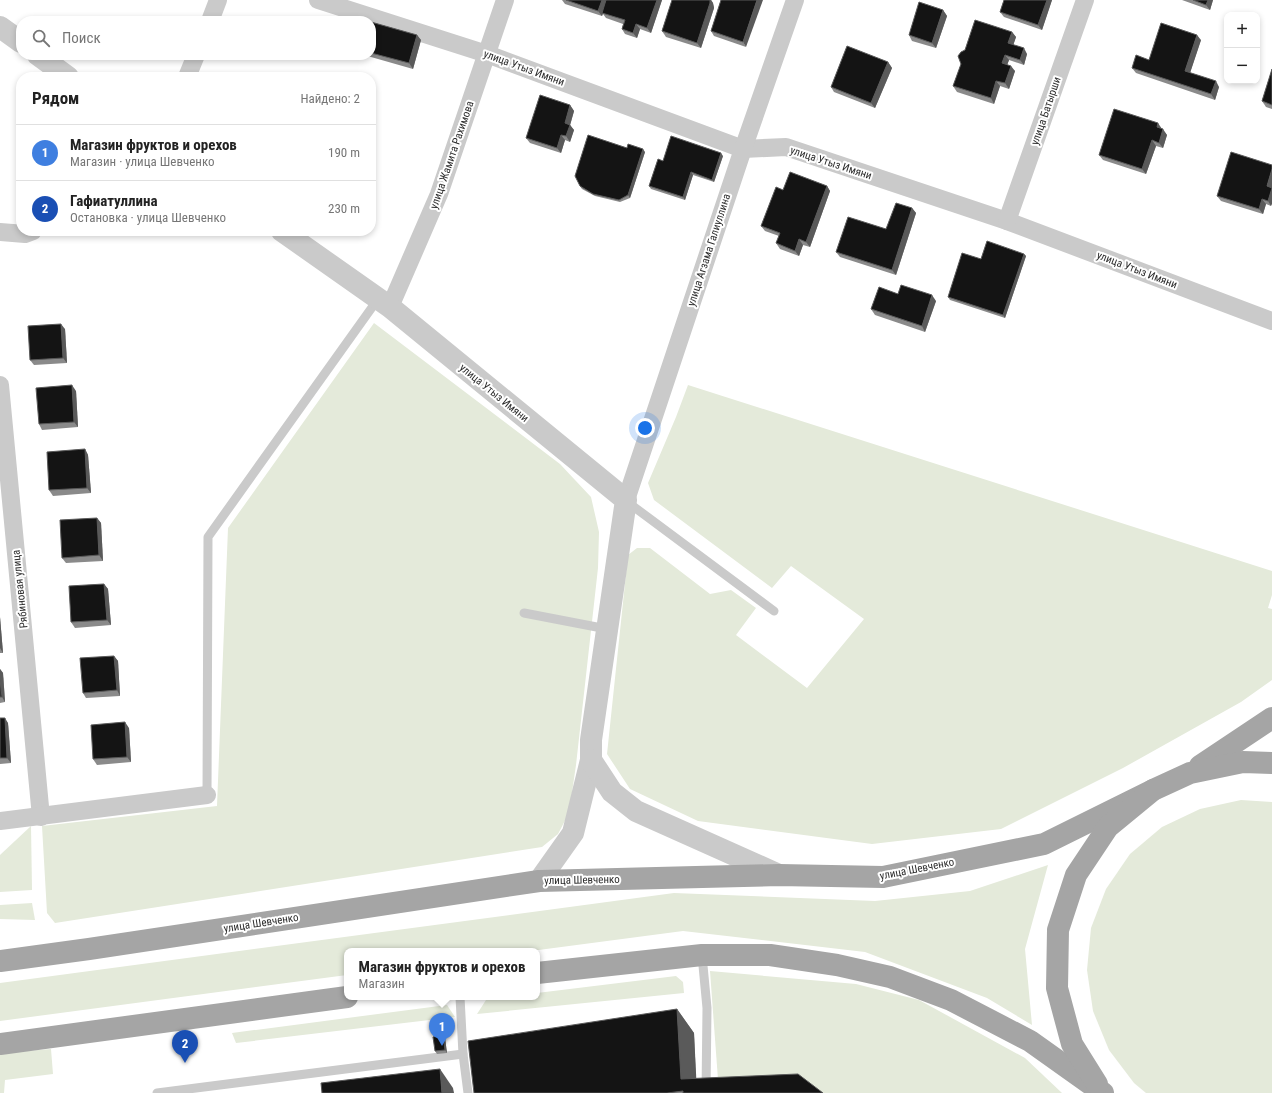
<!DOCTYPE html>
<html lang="ru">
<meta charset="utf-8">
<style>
:root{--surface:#fff;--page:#f6f6f6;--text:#222;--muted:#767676;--line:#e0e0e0;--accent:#ea580c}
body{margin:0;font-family:"Roboto Condensed",sans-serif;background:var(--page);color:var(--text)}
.controls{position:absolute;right:12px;top:12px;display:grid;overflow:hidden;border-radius:8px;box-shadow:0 2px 6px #0003}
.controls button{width:36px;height:36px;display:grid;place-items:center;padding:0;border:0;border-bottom:1px solid var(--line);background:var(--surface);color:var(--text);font:20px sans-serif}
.you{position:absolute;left:645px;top:428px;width:14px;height:14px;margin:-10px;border:3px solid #fff;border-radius:50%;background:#1a73e8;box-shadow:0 0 0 6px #1a73e833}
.badge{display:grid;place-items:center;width:26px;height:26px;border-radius:50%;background:var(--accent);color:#fff;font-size:13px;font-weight:700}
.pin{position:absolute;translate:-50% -33px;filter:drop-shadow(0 1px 2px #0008)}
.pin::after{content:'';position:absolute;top:21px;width:14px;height:12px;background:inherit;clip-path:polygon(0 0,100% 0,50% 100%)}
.popup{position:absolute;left:344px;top:948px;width:196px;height:52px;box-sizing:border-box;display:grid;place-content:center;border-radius:8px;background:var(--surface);filter:drop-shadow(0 1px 3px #0005);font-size:13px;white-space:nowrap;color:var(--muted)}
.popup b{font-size:15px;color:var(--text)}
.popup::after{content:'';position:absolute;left:50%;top:100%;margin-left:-8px;border:8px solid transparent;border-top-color:var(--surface)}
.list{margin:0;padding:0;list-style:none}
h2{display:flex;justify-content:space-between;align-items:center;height:52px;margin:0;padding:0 16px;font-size:17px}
h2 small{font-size:13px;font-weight:400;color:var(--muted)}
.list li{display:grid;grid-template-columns:26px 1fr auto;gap:12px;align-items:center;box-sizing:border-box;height:56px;padding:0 16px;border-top:1px solid var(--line)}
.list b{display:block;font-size:15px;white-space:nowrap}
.list p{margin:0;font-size:13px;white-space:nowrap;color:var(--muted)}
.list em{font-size:13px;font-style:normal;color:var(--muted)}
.icon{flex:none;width:22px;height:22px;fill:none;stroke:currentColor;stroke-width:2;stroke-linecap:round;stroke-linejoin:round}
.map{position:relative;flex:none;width:1272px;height:1093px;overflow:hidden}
.search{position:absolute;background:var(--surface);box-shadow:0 2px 6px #0003;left:16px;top:16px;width:360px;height:44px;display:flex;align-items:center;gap:10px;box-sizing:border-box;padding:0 14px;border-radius:16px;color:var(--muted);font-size:15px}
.panel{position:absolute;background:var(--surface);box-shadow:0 2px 6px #0003;left:16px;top:72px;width:360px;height:164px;border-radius:16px}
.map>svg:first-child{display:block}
.green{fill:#e4eada}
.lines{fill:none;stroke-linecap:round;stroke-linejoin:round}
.service{stroke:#cacaca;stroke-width:9}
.minor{stroke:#cacaca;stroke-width:18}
.tertiary{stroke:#cacaca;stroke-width:22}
.primary{stroke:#a5a5a5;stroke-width:22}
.wall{fill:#8a8a8a}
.shaded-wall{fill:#5a5a5a}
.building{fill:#141414;stroke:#5a5a5a}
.labels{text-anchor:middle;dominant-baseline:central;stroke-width:4;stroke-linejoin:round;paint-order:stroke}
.street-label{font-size:11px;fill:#2d2d2d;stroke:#fff}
</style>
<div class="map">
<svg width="1272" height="1093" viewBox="0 0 1272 1093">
<rect width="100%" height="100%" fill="#fff"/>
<!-- green -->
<g class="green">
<polygon points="374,323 560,464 591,497 599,532 598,568 576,765 569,813 558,834 542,847 55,923 47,913 42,826 217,806 228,528"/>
<polygon points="688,385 1272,571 1272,595 1268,608 1272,609 1272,680 1241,702 1123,768 1001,829 872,844 698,821 630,789 607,754 628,555 637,548 650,548 710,594 731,590 756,608 736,635 807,688 864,619 791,566 772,588 654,500 648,483 676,417"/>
<polygon points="1241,800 1272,802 1272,1093 1146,1093 1134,1083 1109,1050 1093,1011 1087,970 1091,928 1106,889 1130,854 1162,827 1200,809"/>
<polygon points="31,826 32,890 0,892 0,855"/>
<polygon points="1048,865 1025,949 1032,1025 987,998 865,952 683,931 531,951 347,951 347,975 0,1021 0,983 674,893 875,901 970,891"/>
<polygon points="32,903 35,920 0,919 0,905"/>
<polygon points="710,971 856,984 919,1000 1025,1058 1062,1093 719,1093"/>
<polygon points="676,976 683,982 684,993 477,1014 486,1000 508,997 537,997 537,993"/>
<polygon points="447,1005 455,1017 236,1043 232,1033"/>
<polygon points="51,1049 53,1074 5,1080 4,1093 0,1093 0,1053"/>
</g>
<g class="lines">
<!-- service -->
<g class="service">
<polyline points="626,501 774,611"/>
<polyline points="524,613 607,629"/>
<polyline points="207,795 208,537 378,299"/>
<polyline points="702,955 707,1008 706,1093"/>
<polyline points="460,997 463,1054 468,1093"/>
<polyline points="157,1093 463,1054"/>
</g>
<!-- minor -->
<g class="minor">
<polyline points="318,0 487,54 743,149 786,147 1007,221 1272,321"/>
<polyline points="210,21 218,0"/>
<polyline points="187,77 196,55"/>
<polyline points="1007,221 1085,0"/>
<polyline points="0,232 25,234 33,231"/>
<polyline points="390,307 439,194 505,0"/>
<polyline points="0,385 41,817"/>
<polyline points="626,500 743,149 795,0"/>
<polyline points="0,821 207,795"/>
</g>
<!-- tertiary -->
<g class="tertiary">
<polyline points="0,27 21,42"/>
<polyline points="38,55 68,77"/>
<polyline points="282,231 390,307 626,500 591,740 591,760 573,833 539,881"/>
<polyline points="591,760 612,792 636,811 779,875"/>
</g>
<!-- primary -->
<g class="primary">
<polyline points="1200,766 1272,718"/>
<polyline points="0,961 89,949 539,881 779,875 883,877 1044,844 1153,790"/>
<polyline points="537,973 702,955 770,955 837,965 890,977 951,1000 1030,1041 1103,1093"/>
<polyline points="0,1044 347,997"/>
<polyline points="1097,1084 1072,1044 1057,988 1058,930 1076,875 1108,827 1153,790 1190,773 1243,762 1272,763"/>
</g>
</g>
<!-- wall -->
<g class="wall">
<polygon points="562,0 662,0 651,33 640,29 637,38 625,34 622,29 623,24 606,18 603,14 602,16 565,4"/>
<polygon points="672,0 711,0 713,3 714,8 701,48 666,37 662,31"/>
<polygon points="721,0 746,47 714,36 711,31"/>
<polygon points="1004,0 1052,0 1042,30 1004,17 1000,12"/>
<polygon points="1182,0 1213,0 1210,10"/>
<polygon points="943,10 947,16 936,48 912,41 909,35"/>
<polygon points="371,22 417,35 421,40 413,69 364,55 371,55"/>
<polygon points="1012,32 1016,37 1013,45 1027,54 1024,65 1009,60 1007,65 1015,71 1009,89 1000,86 994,104 957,92 953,86 961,64"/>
<polygon points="1201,40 1190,73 1219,87 1215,100 1136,73 1132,68 1149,60"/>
<polygon points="888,62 892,68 875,108 834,92 831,87"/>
<polygon points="1272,69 1272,109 1266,107 1262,101"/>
<polygon points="570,105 574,111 570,125 574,130 570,142 565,140 561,153 530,143 526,138"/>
<polygon points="1161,129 1167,135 1163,148 1156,146 1146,174 1103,160 1099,155"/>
<polygon points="627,148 645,152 630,198 620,202 595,196 582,189 580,186"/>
<polygon points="723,156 714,182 693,175 685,200 651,189 649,186 663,161"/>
<polygon points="827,186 830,191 810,247 803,245 799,256 780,249 776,243 779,236 765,231 761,226 783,190"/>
<polygon points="1272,187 1271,206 1266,204 1263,214 1221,201 1217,196"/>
<polygon points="912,208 916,213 896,275 840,257 836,252 886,229"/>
<polygon points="1024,254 1026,256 1005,318 950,300 948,297 981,259"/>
<polygon points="898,294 936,301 925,332 875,315 871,309"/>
<polygon points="65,329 67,363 34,365 30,360"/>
<polygon points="76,391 78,427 42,430 39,424"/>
<polygon points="85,449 88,455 91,493 53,496 49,490"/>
<polygon points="97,518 101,523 103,561 66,563 62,558"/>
<polygon points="104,584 108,589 111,625 75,628 71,622"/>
<polygon points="0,617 3,653 0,653"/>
<polygon points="114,656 118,661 120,696 86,698 83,693"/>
<polygon points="0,669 3,673 5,702 0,703"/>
<polygon points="0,718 8,723 11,763 0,764"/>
<polygon points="129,728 131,762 97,765 93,759"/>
<polygon points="677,1009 694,1033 696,1079 823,1093 474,1093"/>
<polygon points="443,1035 445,1038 447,1053 437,1054 435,1051"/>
</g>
<!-- shaded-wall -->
<g class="shaded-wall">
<polygon points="602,0 607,0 602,16 598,11"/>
<polygon points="657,0 662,0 651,33 647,28"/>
<polygon points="710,0 711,0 713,3 714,8 701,48 697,43"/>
<polygon points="757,0 763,0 746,47 743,42"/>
<polygon points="1047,0 1052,0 1042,30 1038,25"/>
<polygon points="1208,0 1213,0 1210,10 1206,5"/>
<polygon points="943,10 947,16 936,48 932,43"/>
<polygon points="636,24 640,29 637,38 633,33"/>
<polygon points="1012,32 1016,37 1012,49 1008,43"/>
<polygon points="417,35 421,40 413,69 409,63"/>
<polygon points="1197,35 1201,40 1189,76 1185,71"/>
<polygon points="1024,48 1027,54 1024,65 1020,60"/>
<polygon points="1005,55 1009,60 1006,68 1002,63"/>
<polygon points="888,62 892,68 875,108 871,103"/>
<polygon points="1011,66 1015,71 1009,89 1005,83"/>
<polygon points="996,81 1000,86 994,104 991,98"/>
<polygon points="1216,81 1219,87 1215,100 1211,94"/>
<polygon points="570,105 574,111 569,129 565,123"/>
<polygon points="1158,123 1162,129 1157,127"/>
<polygon points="570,125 574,130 570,142 566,136"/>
<polygon points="1163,129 1167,135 1163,148 1159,143"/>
<polygon points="561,135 565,140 561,153 557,148"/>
<polygon points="1152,140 1156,146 1146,174 1142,169"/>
<polygon points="643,149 645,152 630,198 628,195"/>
<polygon points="721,153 723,156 714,182 712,180"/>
<polygon points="1272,169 1272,187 1271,191 1267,186"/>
<polygon points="691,172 693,175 685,200 683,197"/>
<polygon points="827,186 830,191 810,247 806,242"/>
<polygon points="1272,188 1272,204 1271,206 1268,201"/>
<polygon points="1262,199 1266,204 1263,214 1259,209"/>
<polygon points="912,208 916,213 896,275 892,270"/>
<polygon points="799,239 803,245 799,256 795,251"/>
<polygon points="1024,254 1026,256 1005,318 1003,315"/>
<polygon points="932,295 936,301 925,332 922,326"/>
<polygon points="61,324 65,329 67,363 63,358"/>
<polygon points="72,385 76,391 78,427 74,422"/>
<polygon points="85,449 88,455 91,493 87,488"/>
<polygon points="97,518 101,523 103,561 99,555"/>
<polygon points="104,584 108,589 111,625 107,620"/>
<polygon points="0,617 3,653 0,648"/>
<polygon points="114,656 118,661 120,696 117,690"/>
<polygon points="0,669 3,673 5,702 2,697 0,679"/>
<polygon points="5,718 8,723 11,763 7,758"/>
<polygon points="125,722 129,728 131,762 127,757"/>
<polygon points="677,1009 694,1033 697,1093 681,1079"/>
<polygon points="443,1035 445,1038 447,1053 445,1050"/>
<polygon points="440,1069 453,1088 454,1093 442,1093"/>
</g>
<!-- building -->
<g class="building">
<polygon points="566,0 602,0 598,11"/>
<polygon points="606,0 657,0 647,28 636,24 633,33 622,29 625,20 602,13"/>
<polygon points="672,0 710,0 710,3 697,43 662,31"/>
<polygon points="721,0 757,0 743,42 711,31"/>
<polygon points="1004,0 1047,0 1038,25 1000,12"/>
<polygon points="1193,0 1208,0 1206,5"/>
<polygon points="919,2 943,10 932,43 909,35"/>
<polygon points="975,20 1012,32 1008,43 1024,48 1020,60 1005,55 1002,63 1011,66 1005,83 996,81 991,98 953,86 961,64 958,56 961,52 965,50"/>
<polygon points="371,22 417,35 409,63 371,53"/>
<polygon points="1161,23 1197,35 1185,71 1216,81 1211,94 1132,68 1136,55 1149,60"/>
<polygon points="847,46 888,62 871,103 831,87"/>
<polygon points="1272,69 1272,105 1262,101"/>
<polygon points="540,95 570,105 565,123 570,125 566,136 561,135 557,148 526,138"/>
<polygon points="1114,109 1158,123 1157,127 1163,129 1159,143 1152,140 1142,169 1099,155"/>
<polygon points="588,135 627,148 628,144 643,149 628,195 619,200 593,194 580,186 575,176"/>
<polygon points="671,136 721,153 712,180 691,172 683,197 649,186 658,159 663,161"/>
<polygon points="1231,152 1272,165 1272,169 1267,186 1272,188 1268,201 1262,199 1259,209 1217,196"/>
<polygon points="790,172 827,186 806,242 799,239 795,251 776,243 780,233 761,226 776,187 783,190"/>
<polygon points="896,203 912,208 892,270 836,252 848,217 886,229"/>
<polygon points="987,241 1024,254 1003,315 948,297 962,253 981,259"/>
<polygon points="901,285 932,295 922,326 871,309 879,287 898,294"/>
<polygon points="61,324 63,358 30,360 28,326"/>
<polygon points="72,385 74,422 39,424 36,388"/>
<polygon points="85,449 87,488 49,490 47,452"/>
<polygon points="97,518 99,555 62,558 60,520"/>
<polygon points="104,584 107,620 71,622 69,586"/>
<polygon points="114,656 117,690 83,693 80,658"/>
<polygon points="0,679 2,697 0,697"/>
<polygon points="0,718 5,718 7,758 0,758"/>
<polygon points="125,722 127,757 93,759 91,725"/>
<polygon points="677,1009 681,1079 798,1074 823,1093 683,1093 683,1091 667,1093 474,1093 468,1041"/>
<polygon points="443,1035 445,1050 435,1051 433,1037"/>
<polygon points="440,1069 442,1093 322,1093 321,1083"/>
</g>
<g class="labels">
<!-- street labels -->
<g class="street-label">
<text transform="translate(524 68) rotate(20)">улица Утыз Имяни</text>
<text transform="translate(1046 111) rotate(-71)">улица Батырши</text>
<text transform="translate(452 155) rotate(-71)">улица Жамита Рахимова</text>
<text transform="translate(831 163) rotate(18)">улица Утыз Имяни</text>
<text transform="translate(709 250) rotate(-72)">улица Агзама Галиуллина</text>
<text transform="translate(1137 270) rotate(21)">улица Утыз Имяни</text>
<text transform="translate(494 393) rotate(39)">улица Утыз Имяни</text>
<text transform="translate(20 589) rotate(-96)">Рябиновая улица</text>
<text transform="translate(917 869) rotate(-11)">улица Шевченко</text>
<text transform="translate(582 880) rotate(-1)">улица Шевченко</text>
<text transform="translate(261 923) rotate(-9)">улица Шевченко</text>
</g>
</g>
</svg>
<div class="controls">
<button>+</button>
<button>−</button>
</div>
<div class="you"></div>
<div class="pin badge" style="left:442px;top:1046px;background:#3f7fe0">1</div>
<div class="popup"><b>Магазин фруктов и орехов</b>Магазин</div>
<div class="pin badge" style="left:185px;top:1063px;background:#1a4fb4">2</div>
<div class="search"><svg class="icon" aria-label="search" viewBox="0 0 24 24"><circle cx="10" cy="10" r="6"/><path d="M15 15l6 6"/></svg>Поиск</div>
<section class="panel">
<h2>Рядом<small>Найдено: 2</small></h2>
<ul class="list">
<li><span class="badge" style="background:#3f7fe0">1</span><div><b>Магазин фруктов и орехов</b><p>Магазин · улица Шевченко</p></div><em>190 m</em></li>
<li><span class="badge" style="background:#1a4fb4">2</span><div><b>Гафиатуллина</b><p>Остановка · улица Шевченко</p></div><em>230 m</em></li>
</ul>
</section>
</div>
